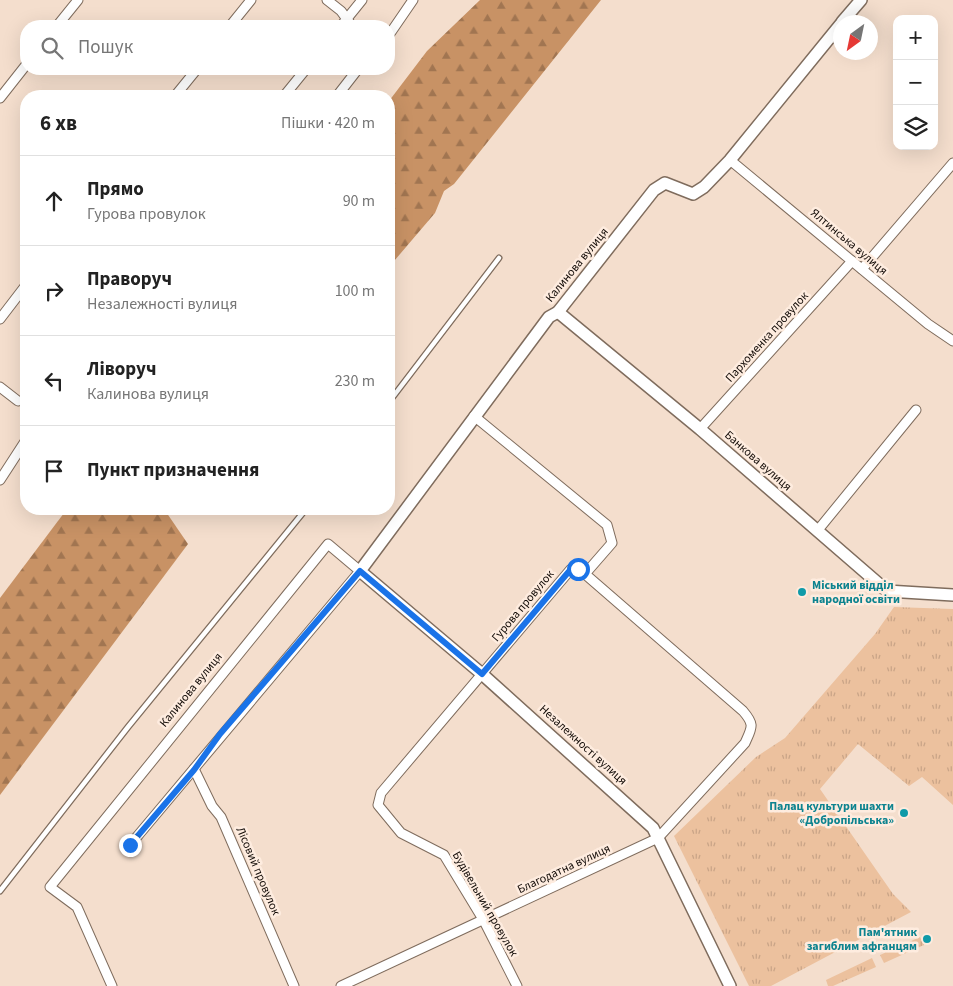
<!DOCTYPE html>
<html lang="uk">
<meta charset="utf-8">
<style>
:root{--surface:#fff;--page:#f6f6f6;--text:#222;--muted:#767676;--line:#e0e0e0}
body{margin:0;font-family:"Source Sans 3",sans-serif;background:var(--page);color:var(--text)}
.controls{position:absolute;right:15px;top:15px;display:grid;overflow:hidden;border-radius:10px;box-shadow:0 5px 20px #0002}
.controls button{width:45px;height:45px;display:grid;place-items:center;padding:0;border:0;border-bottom:1px solid var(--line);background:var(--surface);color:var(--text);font:25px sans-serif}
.compass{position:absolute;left:833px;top:15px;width:45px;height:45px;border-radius:50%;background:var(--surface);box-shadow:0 5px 20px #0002;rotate:213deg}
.stop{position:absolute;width:15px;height:15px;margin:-11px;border:4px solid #1a73e8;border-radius:50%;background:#fff}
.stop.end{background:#1a73e8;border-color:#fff;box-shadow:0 1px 5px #0008}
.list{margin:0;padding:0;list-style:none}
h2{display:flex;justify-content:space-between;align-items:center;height:65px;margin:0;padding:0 20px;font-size:21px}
h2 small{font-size:16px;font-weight:400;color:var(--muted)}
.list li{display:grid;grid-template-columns:32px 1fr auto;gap:15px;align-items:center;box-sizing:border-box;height:90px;padding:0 20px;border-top:1px solid var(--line)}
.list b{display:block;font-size:19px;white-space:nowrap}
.list p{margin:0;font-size:16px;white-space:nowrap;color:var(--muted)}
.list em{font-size:16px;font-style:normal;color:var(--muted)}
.icon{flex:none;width:28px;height:28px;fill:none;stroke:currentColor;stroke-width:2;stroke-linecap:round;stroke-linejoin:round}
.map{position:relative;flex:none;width:953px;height:986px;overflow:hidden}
.search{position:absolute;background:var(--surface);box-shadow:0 5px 20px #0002;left:20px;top:20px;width:375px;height:55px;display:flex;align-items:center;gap:12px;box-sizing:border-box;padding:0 18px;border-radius:20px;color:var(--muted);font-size:19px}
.panel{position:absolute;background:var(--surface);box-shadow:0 5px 20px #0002;left:20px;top:90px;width:375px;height:425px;border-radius:20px}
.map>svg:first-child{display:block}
.grass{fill:url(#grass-tufts)}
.forest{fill:url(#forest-firs)}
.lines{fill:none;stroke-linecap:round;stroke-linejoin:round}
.service-casing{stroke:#7f6c5d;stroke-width:7}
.minor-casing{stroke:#7f6c5d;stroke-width:11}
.tertiary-casing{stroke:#7f6c5d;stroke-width:14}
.service{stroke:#fff;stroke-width:4.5}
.minor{stroke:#fff;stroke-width:9}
.tertiary{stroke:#fff;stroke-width:11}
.route{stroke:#1a73e8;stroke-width:6}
.culture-dot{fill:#0f9aa8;stroke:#feecdf;stroke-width:2}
.labels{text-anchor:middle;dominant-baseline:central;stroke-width:5;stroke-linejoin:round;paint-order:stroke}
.street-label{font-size:12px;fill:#110a06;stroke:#feecdf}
.culture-label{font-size:12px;font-weight:bold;fill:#0d838f;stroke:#feecdf;text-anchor:end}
</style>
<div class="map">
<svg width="953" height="986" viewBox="0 0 953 986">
<defs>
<pattern id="grass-tufts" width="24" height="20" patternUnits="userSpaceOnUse" patternTransform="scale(1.25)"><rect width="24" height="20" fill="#ecc19e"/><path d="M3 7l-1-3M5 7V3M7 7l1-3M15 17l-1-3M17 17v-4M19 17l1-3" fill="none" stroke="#c9a487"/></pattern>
<pattern id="forest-firs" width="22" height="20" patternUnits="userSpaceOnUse" patternTransform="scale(1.25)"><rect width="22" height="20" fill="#c89265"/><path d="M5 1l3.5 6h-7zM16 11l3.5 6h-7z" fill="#a17551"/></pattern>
</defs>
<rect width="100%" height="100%" fill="#f4decd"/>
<!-- grass -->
<g class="grass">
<polygon points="894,607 953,609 953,805 922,777 909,786 858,744 820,789 893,894 911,912 771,986 749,986 674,836 756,757 785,738 875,634"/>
<polygon points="920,937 924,945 884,963 880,955"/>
<polygon points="872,958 876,967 833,986 828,986 826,980"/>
</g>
<!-- forest -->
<g class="forest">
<polygon points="480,0 601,0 454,184 444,191 435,213 389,267 389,101 427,51"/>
<polygon points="67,509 164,509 188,544 0,795 0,598"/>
</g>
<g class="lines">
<!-- service casing -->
<g class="service-casing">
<g id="service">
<polyline points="389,402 499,258"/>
<polyline points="0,891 128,727 306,509"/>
</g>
</g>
<!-- minor casing -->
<g class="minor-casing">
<g id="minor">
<polyline points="327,0 341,11 352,26"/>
<polyline points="57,26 78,0"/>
<polyline points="230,26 251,0"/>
<polyline points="341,26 362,0"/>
<polyline points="389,35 413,0"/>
<polyline points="175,96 197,69"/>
<polyline points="284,96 306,69"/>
<polyline points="337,96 358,69"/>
<polyline points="0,98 26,65"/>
<polyline points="730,160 928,324 953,341"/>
<polyline points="862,269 953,163"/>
<polyline points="0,319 26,285"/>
<polyline points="0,387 18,401"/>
<polyline points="474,416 607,525 612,543 585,574 578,569 571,569 381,793 378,805 401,833 444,855 484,921 517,986"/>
<polyline points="700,429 852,261"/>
<polyline points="0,480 26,440"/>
<polyline points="818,530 916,410"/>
<polyline points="194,769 212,806 221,817 294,986"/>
<polyline points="112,986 77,907 50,887 328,544 360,571 130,845"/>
<path d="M341,986l317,-148 87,-95c7,-16 10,-18 -2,-32l-158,-137"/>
</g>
</g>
<!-- tertiary casing -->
<g class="tertiary-casing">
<g id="tertiary">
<polyline points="842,22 861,0"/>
<polyline points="558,312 700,429 887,591 953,595"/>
<polyline points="730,986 653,828 482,674 360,571 549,317 558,312 654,190 665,183 693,194 704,187 730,160 840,25"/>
</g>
</g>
<!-- service -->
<use href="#service" class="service"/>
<!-- minor -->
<use href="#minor" class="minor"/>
<!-- tertiary -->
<use href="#tertiary" class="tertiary"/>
</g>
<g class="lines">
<!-- route -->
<polyline class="route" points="130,845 194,770 220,734 360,571 482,674 571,569 578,569"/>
</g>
<!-- markers -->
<g class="culture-dot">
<circle cx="802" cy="592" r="5"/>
<circle cx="904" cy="813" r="5"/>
<circle cx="927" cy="939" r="5"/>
</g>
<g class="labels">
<!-- street labels -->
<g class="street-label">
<text transform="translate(849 242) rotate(40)">Ялтинська вулиця</text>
<text transform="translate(577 265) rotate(-51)">Калинова вулиця</text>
<text transform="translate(767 337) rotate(-48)">Пархоменка провулок</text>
<text transform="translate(758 461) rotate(41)">Банкова вулиця</text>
<text transform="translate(523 606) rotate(-50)">Гурова провулок</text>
<text transform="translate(191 690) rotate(-51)">Калинова вулиця</text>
<text transform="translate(583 745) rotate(42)">Незалежності вулиця</text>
<text transform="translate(564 869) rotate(-25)">Благодатна вулиця</text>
<text transform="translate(258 871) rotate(67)">Лісовий провулок</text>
<text transform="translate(485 904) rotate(60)">Будівельний провулок</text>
</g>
<!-- culture labels -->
<g class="culture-label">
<text x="812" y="585" text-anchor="start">Міський відділ<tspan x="812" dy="14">народної освіти</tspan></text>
<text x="894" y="806">Палац культури шахти<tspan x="894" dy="14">«Добропільська»</tspan></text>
<text x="917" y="932">Пам'ятник<tspan x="917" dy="14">загиблим афганцям</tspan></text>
</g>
</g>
</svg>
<div class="controls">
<button>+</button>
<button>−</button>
<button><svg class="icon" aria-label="layers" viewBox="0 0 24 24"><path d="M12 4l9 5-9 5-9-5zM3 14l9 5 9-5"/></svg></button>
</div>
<svg class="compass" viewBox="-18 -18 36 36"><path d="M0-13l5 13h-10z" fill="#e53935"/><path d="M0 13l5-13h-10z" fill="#767676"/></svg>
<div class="stop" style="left:578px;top:569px"></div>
<div class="stop end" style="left:130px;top:845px"></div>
<div class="search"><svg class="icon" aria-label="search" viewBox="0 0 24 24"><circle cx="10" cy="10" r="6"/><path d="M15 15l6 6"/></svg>Пошук</div>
<section class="panel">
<h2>6 хв<small>Пішки · 420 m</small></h2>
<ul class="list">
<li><svg class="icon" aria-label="ahead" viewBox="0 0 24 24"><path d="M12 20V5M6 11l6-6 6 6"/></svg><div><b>Прямо</b><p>Гурова провулок</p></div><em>90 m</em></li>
<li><svg class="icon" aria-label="right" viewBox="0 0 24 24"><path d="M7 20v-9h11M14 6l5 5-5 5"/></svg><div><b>Праворуч</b><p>Незалежності вулиця</p></div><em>100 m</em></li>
<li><svg class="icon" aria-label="left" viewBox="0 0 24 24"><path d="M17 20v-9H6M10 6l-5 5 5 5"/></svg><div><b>Ліворуч</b><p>Калинова вулиця</p></div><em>230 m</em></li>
<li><svg class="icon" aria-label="arrive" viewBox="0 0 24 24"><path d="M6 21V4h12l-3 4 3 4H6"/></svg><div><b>Пункт призначення</b></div></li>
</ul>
</section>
</div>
